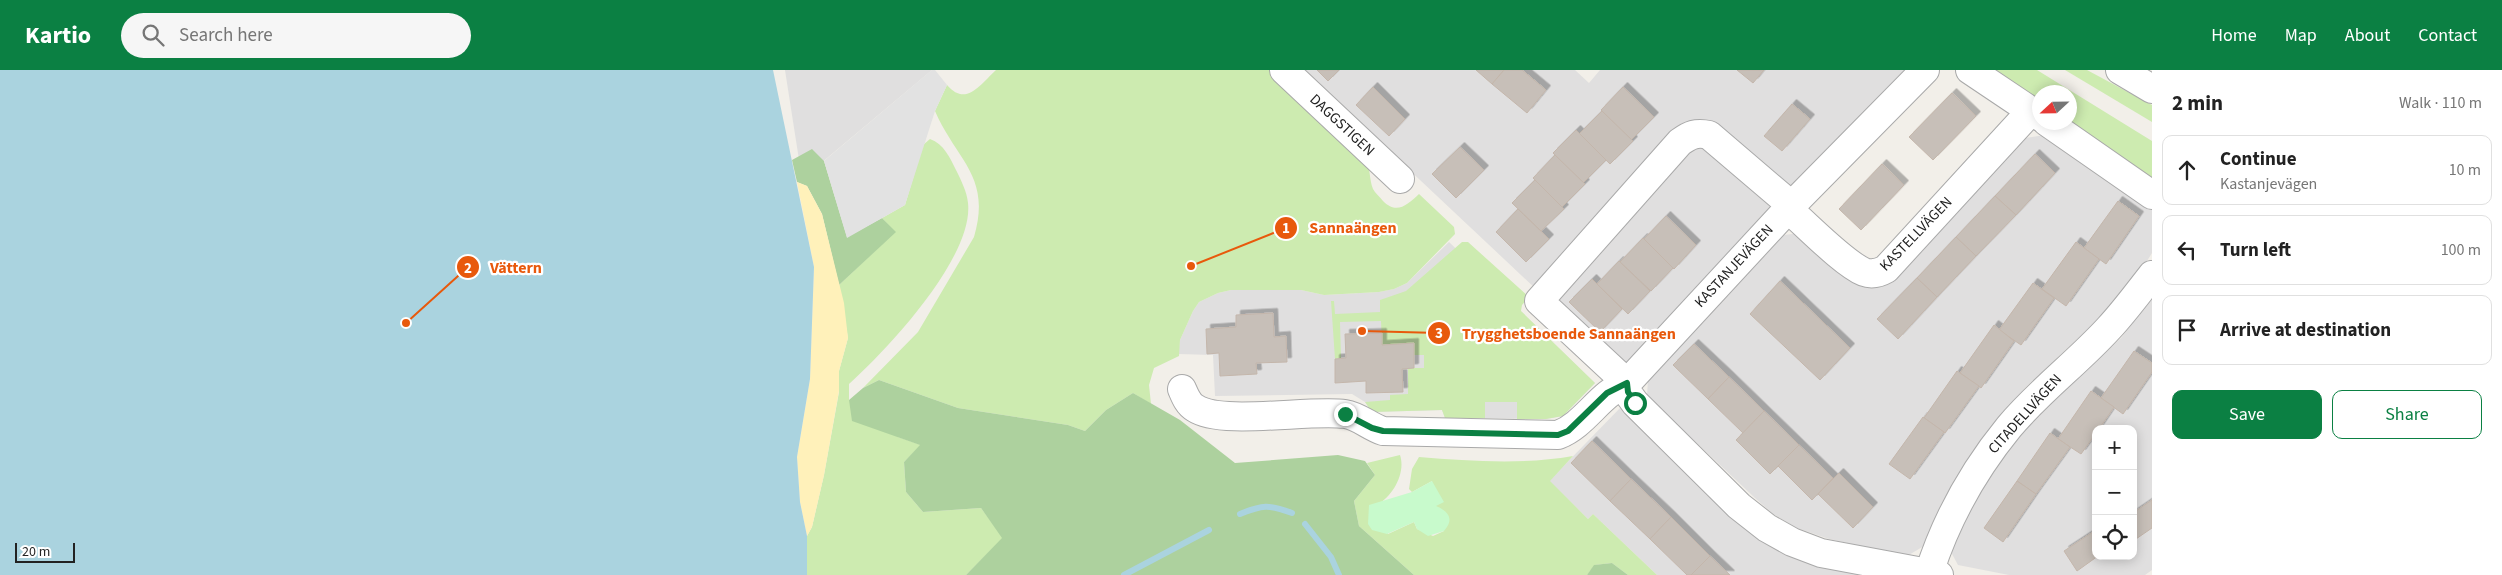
<!DOCTYPE html>
<meta charset="utf-8">
<style>
:root{--surface:#fff;--page:#f6f6f6;--text:#222;--muted:#767676;--line:#e0e0e0;--accent:#0b8043}
body{margin:0;font-family:"Source Sans 3",sans-serif;background:var(--page);color:var(--text)}
.controls{position:absolute;right:15px;bottom:15px;display:grid;overflow:hidden;border-radius:10px;box-shadow:0 2px 12px #0003}
.controls button{width:45px;height:45px;display:grid;place-items:center;padding:0;border:0;border-bottom:1px solid var(--line);background:var(--surface);color:var(--text);font:25px sans-serif}
.compass{position:absolute;left:2032px;top:15px;width:45px;height:45px;border-radius:50%;background:var(--surface);box-shadow:0 2px 12px #0003;rotate:248deg}
.scale{position:absolute;left:15px;bottom:12px;width:60px;box-sizing:border-box;padding-left:5px;border:2px solid #222;border-top:0;font-size:14px;line-height:18px;white-space:nowrap;color:#222;-webkit-text-stroke:4px #fff;paint-order:stroke}
.stop{position:absolute;width:15px;height:15px;margin:-11px;border:4px solid #0b8043;border-radius:50%;background:#fff}
.stop.end{background:#0b8043;border-color:#fff;box-shadow:0 1px 5px #0008}
.list{margin:0;padding:0;list-style:none}
h2{display:flex;justify-content:space-between;align-items:center;height:65px;margin:0;padding:0 20px;font-size:21px}
h2 small{font-size:16px;font-weight:400;color:var(--muted)}
.list li{display:grid;grid-template-columns:32px 1fr auto;gap:15px;align-items:center;box-sizing:border-box;height:70px;margin:0 10px 10px;padding:0 10px;border:1px solid var(--line);border-radius:10px}
.list b{display:block;font-size:19px;white-space:nowrap}
.list p{margin:0;font-size:16px;white-space:nowrap;color:var(--muted)}
.list em{font-size:16px;font-style:normal;color:var(--muted)}
.actions{display:flex;gap:10px;padding:15px 20px}
.actions a{flex:1;padding:11px 0;border:1px solid var(--accent);border-radius:10px;text-align:center;font-size:18px;color:var(--accent)}
.actions .main{background:var(--accent);color:#fff}
.icon{flex:none;width:28px;height:28px;fill:none;stroke:currentColor;stroke-width:2;stroke-linecap:round;stroke-linejoin:round}
.map{position:relative;flex:none;width:2152px;height:505px;overflow:hidden}
header{display:flex;align-items:center;gap:30px;box-sizing:border-box;height:70px;padding:0 25px;background:var(--accent);color:#fff}
header strong{font-size:24px}
nav{display:flex;gap:28px;margin-inline-start:auto;font-size:18px}
.search{width:350px;height:45px;background:var(--page);display:flex;align-items:center;gap:12px;box-sizing:border-box;padding:0 18px;border-radius:28px;color:var(--muted);font-size:19px}
main{display:flex}
aside{flex:1;background:var(--surface)}
.map>svg:first-child{display:block}
.residential{fill:#e0dfdf;fill-rule:evenodd}
.grass{fill:#cdebb0}
.forest{fill:#add19e}
.sand{fill:#fff1ba}
.park{fill:#c8facc}
.parking{fill:#e2e2e2}
.water{fill:#aad3df}
.lines{fill:none;stroke-linecap:round;stroke-linejoin:round}
.stream{stroke:#aad3df;stroke-width:6}
.building{fill:#c7bfb8;stroke:#c4b6ab;filter:url(#shadow)}
.minor-casing{stroke:#a9a9a9;stroke-width:30}
.minor{stroke:#fff;stroke-width:28}
.route{stroke:#0b8043;stroke-width:6}
.labels{text-anchor:middle;dominant-baseline:central;stroke-width:4.5;stroke-linejoin:round;paint-order:stroke}
.street-label{font-size:15px;fill:#222;stroke:#fff}
.leader{fill:none;stroke:#e8590c;stroke-width:2}
.callout-dot{fill:#e8590c;stroke:#fff;stroke-width:2}
.mark-label{font-size:15px;text-anchor:middle;font-weight:bold;fill:#fff}
.callout-label{font-size:16px;text-anchor:middle;font-weight:bold;fill:#e8590c;stroke:#fff;stroke-width:4.5;stroke-linejoin:round;paint-order:stroke}
</style>
<header>
<strong>Kartio</strong>
<div class="search"><svg class="icon" aria-label="search" viewBox="0 0 24 24"><circle cx="10" cy="10" r="6"/><path d="M15 15l6 6"/></svg>Search here</div>
<nav><a>Home</a><a>Map</a><a>About</a><a>Contact</a></nav>
</header>
<main>
<div class="map">
<svg width="2152" height="505" viewBox="0 0 2152 505">
<defs>
<filter id="shadow"><feDropShadow dx="4.5" dy="-4.5" stdDeviation="0" flood-color="#0004"/></filter>
</defs>
<rect width="100%" height="100%" fill="#f2efe9"/>
<!-- residential -->
<g class="residential">
<polygon points="785,0 932,0 802,109"/>
<polygon points="1303,0 1575,0 1589,13 1600,0 1905,0 1621,299"/>
<polygon points="2045,65 2152,137 2152,183 2140,202 2101,247 2025,318 1986,364 1963,396 1924,476 1907,486 1829,469 1797,458 1773,444 1755,428 1647,326 1648,309 1784,165 1801,163 1866,218 1882,217 2025,68"/>
<polygon points="1449,172 1595,313 1563,346 1546,349 1445,348 1442,340 1372,342 1365,332 1352,324 1215,326 1213,285 1178,284 1180,270 1193,241 1199,232 1218,223 1231,220 1301,220 1324,225 1379,222 1394,219 1407,213"/>
<path d="M2152,228v272l-7,5h-136l-51,-10 -7,-13 27,-58 33,-50 22,-25 88,-81zM2096,359h37v127h-37z"/>
<polygon points="1621,337 1811,493 1863,505 1657,505 1593,444 1588,449 1549,411"/>
</g>
<!-- grass -->
<g class="grass">
<path d="M996,0h274l95,89c6,10 4,20 8,30 2,4 7,8 10,12 14,14 24,4 36,-7l35,33 1,7 -48,49 -13,6 -15,3 -55,3 -23,-5h-70l-13,3 -19,9 -6,9 -13,29 -1,16 -25,12 -5,17 2,19 -18,-11 -27,17 -21,21 -17,-6 -110,-17 -79,-28 -16,8 55,-56 56,-95c18,-61 -18,-77 -39,-126l12,-26c19,22 33,0 49,-15z"/>
<polygon points="1991,0 2037,0 2152,71 2152,108 2070,52 2070,22 2040,22 2039,32"/>
<polygon points="2065,0 2087,0 2152,35 2152,52"/>
<path d="M930,69c14,5 20,19 26,31 5,10 11,22 12,33 6,54 -81,147 -119,181v16l49,37 23,8 -17,17 2,30 17,20 58,-4 22,30 -37,37h-159v-39l5,-9 12,-52 15,-83v-21l9,-33 -9,-53 56,-53 -13,-14 23,-13 18,-60z"/>
<polygon points="1462,172 1468,172 1529,227 1522,235 1521,241 1595,313 1563,346 1546,349 1517,349 1517,332 1485,332 1485,348 1445,348 1442,340 1372,342 1365,332 1390,330 1390,325 1408,324 1408,298 1424,298 1424,285 1414,285 1413,273 1382,275 1381,251 1340,252 1341,288 1335,289 1331,231 1334,231 1335,244 1380,242 1380,230 1406,221"/>
<path d="M1400,385c6,18 -7,41 -23,50l11,29 26,-12 3,7 16,7 11,-5 -9,-25 -3,-25 -20,11 -3,-3 3,-20 7,-12c51,4 103,8 154,-1l-23,25 38,38 5,-5 64,61h-29l-16,-12 -17,2 -8,10h-173l-55,-49 -5,-25 21,-26 -8,-12z"/>
</g>
<!-- forest -->
<g class="forest">
<polygon points="812,79 824,91 847,167 882,148 896,162 839,215 822,144 807,116 797,112 792,90"/>
<polygon points="879,310 958,338 1068,355 1085,361 1106,340 1133,323 1180,350 1235,393 1338,385 1365,391 1375,405 1354,431 1359,456 1414,505 966,505 1002,468 981,438 923,442 906,422 904,392 920,375 852,351 849,330 863,318"/>
<polygon points="1612,493 1628,505 1587,505 1594,495"/>
</g>
<!-- sand -->
<polygon class="sand" points="797,112 807,116 822,144 844,233 848,268 839,301 839,321 824,405 812,457 807,466 800,432 797,387 810,309 814,197"/>
<!-- park -->
<path class="park" d="M1432,411l12,21 -8,4c12,5 19,13 8,25l-16,5 -11,-7 -3,-7 -27,12 -15,-4 -4,-6 1,-19 43,-13z"/>
<!-- parking -->
<polygon class="parking" points="932,0 935,0 947,15 935,41 905,135 847,168 824,91"/>
<!-- water -->
<polygon class="water" points="0,0 773,0 814,197 810,309 797,387 800,432 807,466 807,505 0,505"/>
<g class="lines">
<!-- stream -->
<g class="stream">
<path d="M1240,444c22,-9 29,-10 52,-1"/>
<polyline points="1305,454 1331,487 1339,505"/>
<polyline points="1124,505 1209,460"/>
</g>
</g>
<!-- building -->
<g class="building">
<polygon points="1317,0 1339,0 1328,11"/>
<polygon points="1476,0 1504,0 1492,14"/>
<polygon points="1504,0 1522,0 1546,20 1527,43 1492,14"/>
<polygon points="1737,0 1764,0 1753,13"/>
<polygon points="1373,17 1405,49 1389,66 1356,35"/>
<polygon points="1623,17 1654,47 1631,70 1601,40"/>
<polygon points="1952,23 1976,46 1933,90 1909,67"/>
<polygon points="1792,34 1810,49 1782,81 1764,66"/>
<polygon points="1602,41 1633,71 1610,94 1579,64"/>
<polygon points="1576,60 1606,90 1583,113 1553,83"/>
<polygon points="1460,77 1484,100 1456,128 1432,104"/>
<polygon points="2035,84 2055,103 2016,145 1995,126"/>
<polygon points="1555,85 1585,114 1562,137 1533,108"/>
<polygon points="1882,94 1904,115 1861,160 1839,139"/>
<polygon points="1535,110 1564,139 1541,161 1512,133"/>
<polygon points="1995,126 2016,145 1976,186 1956,167"/>
<polygon points="2118,131 2139,146 2106,194 2084,178"/>
<polygon points="1518,139 1549,169 1526,192 1496,162"/>
<polygon points="1666,146 1696,175 1674,199 1644,169"/>
<polygon points="1956,167 1976,186 1937,227 1917,208"/>
<polygon points="1643,168 1673,198 1651,221 1620,192"/>
<polygon points="2076,172 2099,189 2066,236 2042,219"/>
<polygon points="1619,191 1650,221 1628,244 1597,214"/>
<polygon points="1917,208 1937,227 1898,269 1877,249"/>
<polygon points="1592,209 1622,239 1600,262 1569,232"/>
<polygon points="1780,211 1850,278 1820,310 1750,244"/>
<polygon points="2033,213 2054,228 2021,275 1999,260"/>
<polygon points="1273,243 1274,267 1286,266 1287,292 1256,293 1257,304 1220,306 1219,283 1207,284 1206,259 1236,257 1236,245"/>
<polygon points="1994,255 2014,271 1981,318 1960,303"/>
<polygon points="1382,263 1382,275 1414,273 1414,298 1402,299 1403,322 1366,323 1366,311 1335,313 1335,289 1346,288 1345,264"/>
<polygon points="1694,274 1729,307 1708,329 1673,295"/>
<polygon points="2134,281 2152,293 2152,302 2123,344 2101,328"/>
<polygon points="1957,301 1979,316 1945,363 1924,348"/>
<polygon points="1729,307 1764,341 1743,363 1708,329"/>
<polygon points="2091,321 2114,337 2099,359 2096,359 2096,363 2081,384 2058,369"/>
<polygon points="1764,341 1799,375 1770,404 1736,370"/>
<polygon points="1923,347 1944,362 1910,409 1889,394"/>
<polygon points="2050,363 2070,377 2036,424 2017,411"/>
<polygon points="1592,371 1631,409 1610,431 1571,393"/>
<polygon points="1799,375 1833,408 1812,430 1778,396"/>
<polygon points="1839,403 1873,437 1853,458 1818,424"/>
<polygon points="1631,409 1671,447 1650,469 1610,431"/>
<polygon points="2017,411 2036,424 2003,472 1984,458"/>
<polygon points="2152,430 2152,458 2133,471 2133,443"/>
<polygon points="1671,447 1710,486 1691,505 1687,505 1650,469"/>
<polygon points="2096,460 2096,486 2098,486 2077,501 2064,481"/>
<polygon points="1710,486 1730,505 1691,505"/>
</g>
<g class="lines">
<!-- minor casing -->
<g class="minor-casing">
<g id="minor">
<polyline points="1284,0 1400,109"/>
<polyline points="1925,0 1788,139 1627,313 1627,322 1635,333 1739,436 1767,458 1792,472 1821,483 1939,505"/>
<polyline points="1970,0 2040,47"/>
<polyline points="2120,0 2152,19"/>
<polyline points="2047,52 2152,125"/>
<path d="M1788,139c19,16 55,54 76,63 8,3 15,1 22,-3l145,-158"/>
<path d="M1182,319c3,7 6,15 13,19 27,18 115,1 150,6 14,2 25,13 38,17l175,4c28,-11 41,-41 69,-52l-88,-82 141,-159c10,-7 16,-10 29,-7l82,70"/>
<path d="M1929,503c17,-53 44,-102 80,-146 30,-36 68,-64 100,-99 15,-16 29,-35 43,-53"/>
</g>
</g>
<!-- minor -->
<use href="#minor" class="minor"/>
</g>
<g class="lines">
<!-- route -->
<polyline class="route" points="1345,344 1372,358 1383,361 1558,365 1568,361 1607,323 1627,313 1628,322 1635,333"/>
</g>
<g class="labels">
<!-- street labels -->
<g class="street-label">
<text transform="translate(1342 55) rotate(43)">DAGGSTIGEN</text>
<text transform="translate(1916 164) rotate(-46)">KASTELLVÄGEN</text>
<text transform="translate(1734 196) rotate(-47)">KASTANJEVÄGEN</text>
<text transform="translate(2025 344) rotate(-48)">CITADELLVÄGEN</text>
</g>
</g>
<!-- callouts -->
<path class="leader" d="M1191 196L1286 158M406 253L468 197M1362 261L1439 263"/>
<g class="callout-dot">
<circle cx="1191" cy="196" r="5"/>
<circle cx="406" cy="253" r="5"/>
<circle cx="1362" cy="261" r="5"/>
<circle cx="1286" cy="158" r="12"/>
<circle cx="468" cy="197" r="12"/>
<circle cx="1439" cy="263" r="12"/>
</g>
<g class="mark-label">
<text x="1286" y="163">1</text>
<text x="468" y="203">2</text>
<text x="1439" y="268">3</text>
</g>
<g class="callout-label">
<text x="1353" y="163">Sannaängen</text>
<text x="516" y="203">Vättern</text>
<text x="1569" y="269">Trygghetsboende Sannaängen</text>
</g>
</svg>
<div class="controls">
<button>+</button>
<button>−</button>
<button><svg class="icon" aria-label="locate" viewBox="0 0 24 24"><circle cx="12" cy="12" r="6"/><path d="M12 2v4M12 18v4M2 12h4M18 12h4"/></svg></button>
</div>
<svg class="compass" viewBox="-18 -18 36 36"><path d="M0-13l5 13h-10z" fill="#e53935"/><path d="M0 13l5-13h-10z" fill="#767676"/></svg>
<div class="scale">20 m</div>
<div class="stop" style="left:1635px;top:333px"></div>
<div class="stop end" style="left:1345px;top:344px"></div>
</div>
<aside>
<h2>2 min<small>Walk · 110 m</small></h2>
<ul class="list">
<li><svg class="icon" aria-label="ahead" viewBox="0 0 24 24"><path d="M12 20V5M6 11l6-6 6 6"/></svg><div><b>Continue</b><p>Kastanjevägen</p></div><em>10 m</em></li>
<li><svg class="icon" aria-label="left" viewBox="0 0 24 24"><path d="M17 20v-9H6M10 6l-5 5 5 5"/></svg><div><b>Turn left</b></div><em>100 m</em></li>
<li><svg class="icon" aria-label="arrive" viewBox="0 0 24 24"><path d="M6 21V4h12l-3 4 3 4H6"/></svg><div><b>Arrive at destination</b></div></li>
</ul>
<div class="actions"><a class="main">Save</a><a>Share</a></div>
</aside>
</main>
